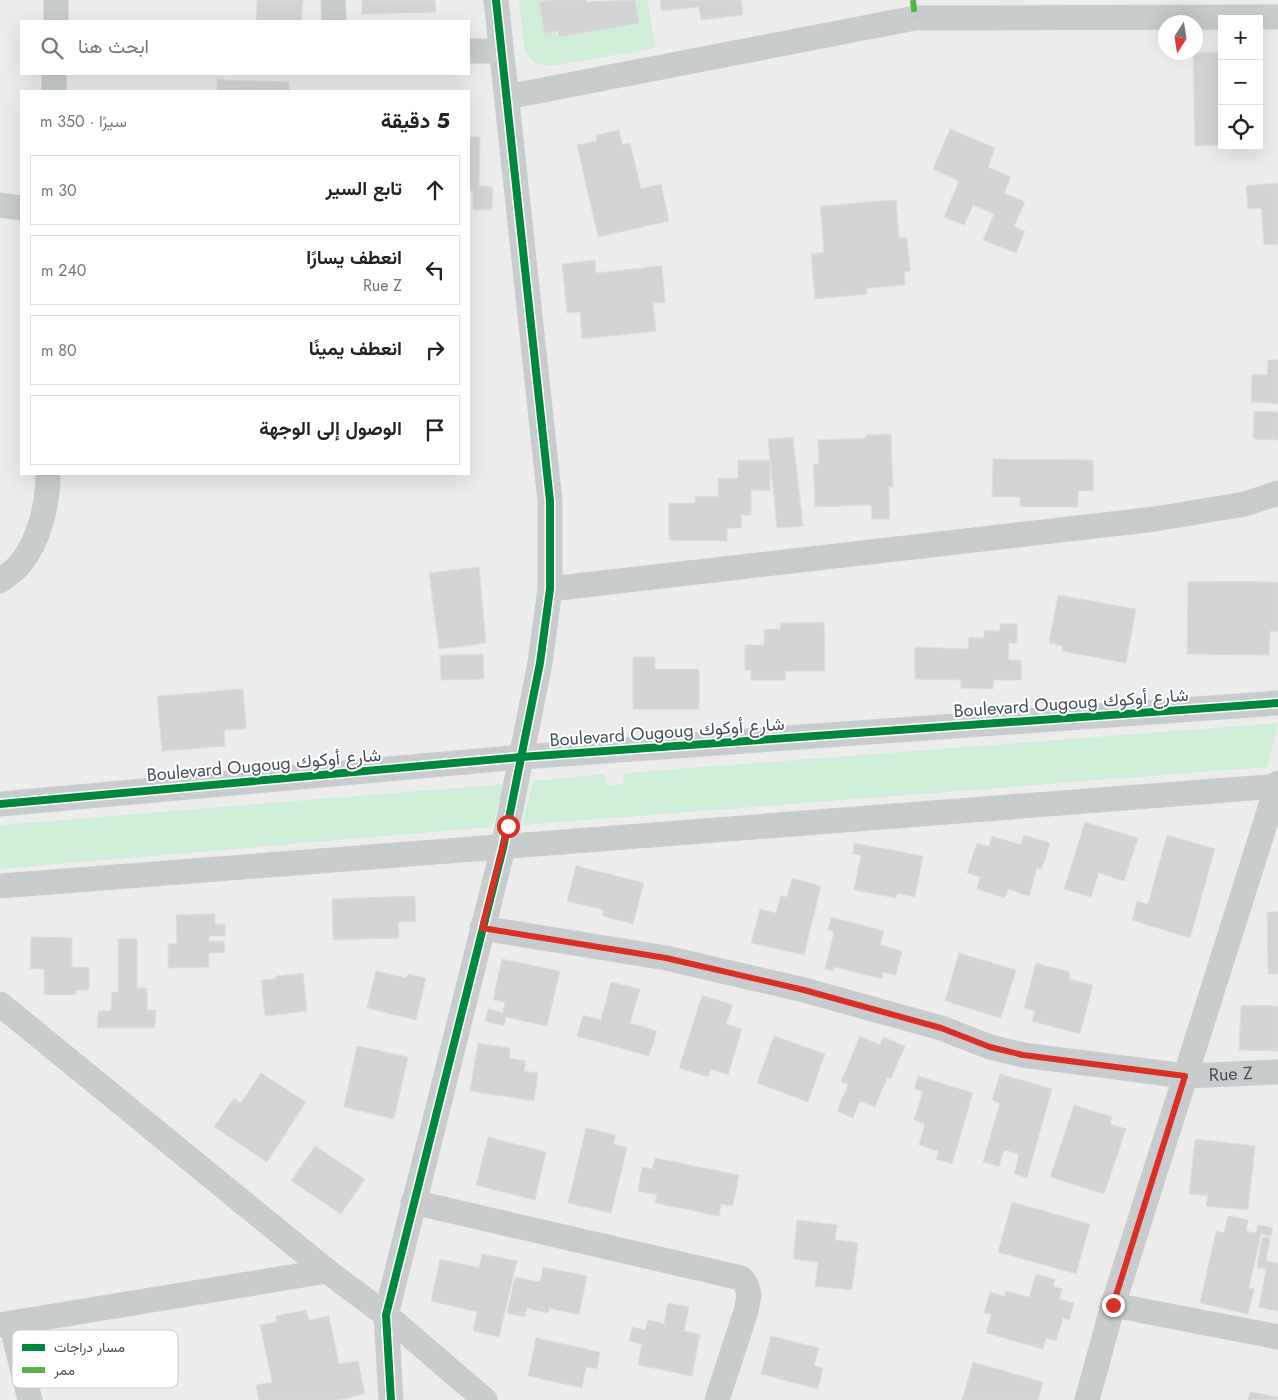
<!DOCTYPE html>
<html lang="ar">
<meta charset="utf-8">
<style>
:root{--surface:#fff;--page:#f2f2f2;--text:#222;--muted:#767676;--line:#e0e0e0}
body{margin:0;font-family:Jost,Vazirmatn,sans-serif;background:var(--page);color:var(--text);direction:rtl}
.controls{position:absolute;right:15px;top:15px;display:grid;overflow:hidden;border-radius:0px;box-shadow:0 5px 20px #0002}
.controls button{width:45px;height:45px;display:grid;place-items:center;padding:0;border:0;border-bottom:1px solid var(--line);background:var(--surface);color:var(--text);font:25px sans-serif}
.compass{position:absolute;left:1158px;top:15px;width:45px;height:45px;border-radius:50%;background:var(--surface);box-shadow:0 5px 20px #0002;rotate:192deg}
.stop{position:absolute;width:15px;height:15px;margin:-11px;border:4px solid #d93025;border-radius:50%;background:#fff}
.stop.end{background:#d93025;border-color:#fff;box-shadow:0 1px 5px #0008}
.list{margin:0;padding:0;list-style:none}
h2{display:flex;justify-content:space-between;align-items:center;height:65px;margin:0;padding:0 20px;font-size:21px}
h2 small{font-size:16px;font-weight:400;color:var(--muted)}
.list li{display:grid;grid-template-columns:32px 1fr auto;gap:15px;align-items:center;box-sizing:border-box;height:70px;margin:0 10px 10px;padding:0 10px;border:1px solid var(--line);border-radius:0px}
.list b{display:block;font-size:19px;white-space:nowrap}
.list p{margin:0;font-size:16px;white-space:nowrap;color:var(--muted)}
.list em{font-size:16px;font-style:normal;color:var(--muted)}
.icon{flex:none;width:28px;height:28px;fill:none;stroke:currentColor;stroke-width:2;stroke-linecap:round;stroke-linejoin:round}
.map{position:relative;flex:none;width:1278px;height:1400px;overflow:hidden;direction:ltr}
.search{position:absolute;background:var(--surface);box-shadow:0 5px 20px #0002;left:20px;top:20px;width:450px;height:55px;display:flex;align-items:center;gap:12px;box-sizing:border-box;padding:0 18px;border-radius:0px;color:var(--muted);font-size:19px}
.panel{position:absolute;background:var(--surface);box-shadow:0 5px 20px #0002;left:20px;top:90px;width:450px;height:385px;border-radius:0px;direction:rtl}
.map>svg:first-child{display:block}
.green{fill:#cfeed7}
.building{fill:#d3d4d5;stroke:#dededf}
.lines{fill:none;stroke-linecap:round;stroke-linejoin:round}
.street{stroke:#c8cccd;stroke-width:25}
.quiet{stroke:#57b448;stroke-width:6;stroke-dasharray:12 6;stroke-linecap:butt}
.cycleway-casing{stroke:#fff;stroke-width:11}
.cycleway{stroke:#00873e;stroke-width:8}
.route{stroke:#d93025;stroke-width:6}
.labels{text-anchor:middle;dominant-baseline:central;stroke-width:4;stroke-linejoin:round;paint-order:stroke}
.street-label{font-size:18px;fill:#435159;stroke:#fff}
.key{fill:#fff;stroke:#c7cbcd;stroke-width:1}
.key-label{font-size:14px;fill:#435159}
</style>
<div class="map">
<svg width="1278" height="1400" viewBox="0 0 1278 1400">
<rect width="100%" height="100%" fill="#edecec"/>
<!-- green -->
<g class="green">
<polygon points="519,0 552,0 539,2 559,37 639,23 635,0 647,0 656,48 550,66 535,63 525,52"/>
<polygon points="1278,723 1267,767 522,825 533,781 604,774 607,786 623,784 624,773"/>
<polygon points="504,784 492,827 0,869 0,825"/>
</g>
<!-- building -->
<g class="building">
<polygon points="257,0 303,0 301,21 256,21"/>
<polygon points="362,0 435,0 436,12 362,14"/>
<polygon points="552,0 586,0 586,2 635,0 639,23 559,37 558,31 544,33 539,2"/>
<polygon points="660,0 741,0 743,15 701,20 699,7 661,11"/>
<polygon points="1222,52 1222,145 1195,146 1193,53"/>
<polygon points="217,80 289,82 289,91 217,91"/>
<polygon points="950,129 995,148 988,167 1011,177 1004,193 1025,202 1014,226 1025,231 1016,253 983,240 994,214 973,205 964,225 944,217 959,181 933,169"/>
<polygon points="619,130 622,145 630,143 641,189 661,184 669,221 598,237 577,145 597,141 596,135"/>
<polygon points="469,137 480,137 479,186 493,187 492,210 473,210 473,191 469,191"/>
<polygon points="1278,183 1278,244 1264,245 1261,208 1248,209 1246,186"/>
<polygon points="896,200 899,238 907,237 910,271 904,272 905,285 867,288 867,294 815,299 811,254 824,252 820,206"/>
<polygon points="595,260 596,273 662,266 665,302 653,303 656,331 582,339 580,312 567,313 562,264"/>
<polygon points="1268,360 1278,360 1278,404 1251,402 1252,374 1267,375"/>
<polygon points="1254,411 1278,412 1278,440 1253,439"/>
<polygon points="891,434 893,487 889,486 890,519 872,519 871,505 815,507 813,464 819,464 818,440 866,438 866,435"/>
<polygon points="793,437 803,526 777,528 768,439"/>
<polygon points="993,459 1093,460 1093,491 1078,491 1078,507 1020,507 1020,497 992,497"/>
<polygon points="738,460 770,460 770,491 751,490 751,515 741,515 741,528 727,528 727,541 669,540 669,503 695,503 695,496 718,497 718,478 738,478"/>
<polygon points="479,567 486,643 439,649 429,573"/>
<polygon points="1188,581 1278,582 1278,632 1270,631 1269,655 1187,654"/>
<polygon points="1058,595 1136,609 1126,663 1062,651 1063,646 1049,643"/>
<polygon points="824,622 825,671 785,671 786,680 751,680 751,670 745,670 745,645 764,645 764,629 781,629 780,623"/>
<polygon points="1000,624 1017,624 1017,643 1009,643 1008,660 1021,660 1021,680 994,680 993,689 961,688 961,680 915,679 915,647 968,649 969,637 984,638 984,630 1000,631"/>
<polygon points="483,654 484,679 441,680 440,655"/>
<polygon points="633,657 655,657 655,669 699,669 699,709 633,709"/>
<polygon points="243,689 246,729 224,730 225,746 162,751 157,696"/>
<polygon points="1085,822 1138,838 1124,881 1099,873 1091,897 1064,889"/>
<polygon points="1024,835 1050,843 1042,869 1037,868 1029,896 1008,889 1005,898 977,889 980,877 967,873 977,843 989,846 992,836 1021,845"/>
<polygon points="1167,835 1215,849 1190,938 1132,920 1137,901 1148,904"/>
<polygon points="854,843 923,856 915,897 897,893 896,898 854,890 861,855 853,854"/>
<polygon points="576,866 644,883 633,924 602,916 604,910 567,901"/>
<polygon points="792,878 821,886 804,955 751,943 760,909 776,913 781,896 787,897"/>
<polygon points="415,896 416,922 398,922 399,938 333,940 332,899"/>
<polygon points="1267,912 1278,912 1278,974 1268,974"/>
<polygon points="215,914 215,924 225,924 225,936 209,936 209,941 224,941 225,953 209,953 209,967 168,968 168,944 177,944 176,915"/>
<polygon points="831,917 884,931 880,945 902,951 896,975 883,972 882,979 834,967 833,971 825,969 834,932 828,930"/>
<polygon points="31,937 72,938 72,967 89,967 89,990 76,990 76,995 44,995 44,969 30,969"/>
<polygon points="118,939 137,939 137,988 147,988 147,1010 156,1010 155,1028 97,1028 98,1011 111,1011 112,992 118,992"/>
<polygon points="959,953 1016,970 1001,1018 945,1001"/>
<polygon points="502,959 560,971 547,1026 506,1017 504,1026 485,1021 488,1009 503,1013 505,1002 493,1000"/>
<polygon points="1036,963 1070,972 1069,979 1093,985 1080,1034 1032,1021 1035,1011 1024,1008"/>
<polygon points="376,971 406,978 408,974 426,978 416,1020 367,1008"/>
<polygon points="303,973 307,1011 265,1016 261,980 276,979 276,976"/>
<polygon points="611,982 640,989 630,1023 657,1031 649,1056 577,1036 583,1015 601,1020"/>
<polygon points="702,995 733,1005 726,1024 742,1029 728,1075 711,1069 708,1077 679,1068"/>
<polygon points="1241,1005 1278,1006 1278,1051 1239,1050"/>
<polygon points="774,1036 825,1054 808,1102 757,1083"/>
<polygon points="860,1036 880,1045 883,1037 905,1046 891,1079 887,1078 875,1107 860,1101 853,1118 837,1111 848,1084 841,1082"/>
<polygon points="478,1043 510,1048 509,1058 526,1061 524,1071 538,1073 534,1101 470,1091"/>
<polygon points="357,1046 408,1057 394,1119 344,1107"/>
<polygon points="261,1073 306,1102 267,1162 214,1127 234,1098 241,1103"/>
<polygon points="1000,1074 1052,1089 1027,1178 1014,1174 1019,1154 1004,1150 999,1166 983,1162 1000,1103 992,1100"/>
<polygon points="918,1076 973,1093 952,1164 936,1159 939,1151 919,1145 925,1124 914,1120 923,1091 914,1089"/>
<polygon points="1074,1105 1112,1117 1110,1124 1126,1129 1104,1194 1050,1177"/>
<polygon points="586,1128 616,1135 613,1144 627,1148 611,1213 568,1203"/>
<polygon points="488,1137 546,1152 535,1200 476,1185"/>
<polygon points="1195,1139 1255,1146 1248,1210 1206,1206 1208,1196 1189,1194"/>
<polygon points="315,1146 365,1179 341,1214 291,1181"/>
<polygon points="655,1158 739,1175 733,1206 721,1204 719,1216 655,1203 657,1195 638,1191 642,1167 652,1169"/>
<polygon points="1012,1202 1090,1224 1076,1274 998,1252"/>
<polygon points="1228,1216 1248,1220 1246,1231 1256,1233 1258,1225 1273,1228 1271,1236 1261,1234 1249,1288 1254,1289 1248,1314 1200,1303 1216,1231 1224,1233"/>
<polygon points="797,1220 837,1225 835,1240 858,1243 852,1290 815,1286 818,1262 793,1259"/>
<polygon points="1262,1237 1270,1238 1266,1261 1278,1263 1278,1311 1259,1307 1266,1269 1257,1268"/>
<polygon points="482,1254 517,1261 499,1337 473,1331 477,1312 431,1301 440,1259 479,1268"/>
<polygon points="543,1267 587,1276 579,1315 549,1308 548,1313 527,1308 525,1317 507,1313 515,1277 540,1282"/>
<polygon points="1036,1274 1055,1279 1053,1286 1062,1289 1059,1299 1074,1303 1069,1320 1063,1318 1056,1341 1046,1338 1043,1349 986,1333 991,1315 984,1313 990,1292 1004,1296 1006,1291 1029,1297"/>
<polygon points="668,1303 689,1307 684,1331 700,1334 692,1376 638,1365 642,1344 629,1341 632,1327 645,1330 648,1320 664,1324"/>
<polygon points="306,1310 309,1320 329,1316 339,1364 358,1361 365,1394 339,1400 259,1400 256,1385 272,1382 260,1325 277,1322 276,1316"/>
<polygon points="771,1336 819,1348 814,1365 823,1368 818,1389 761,1374"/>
<polygon points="536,1338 600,1352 597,1369 586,1367 582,1388 528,1376"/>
<polygon points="973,1362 1043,1382 1038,1400 962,1400"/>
<polygon points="1250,1392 1278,1397 1278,1400 1248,1400"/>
</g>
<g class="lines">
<!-- street -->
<g class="street">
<polyline points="333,0 334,21"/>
<polyline points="56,21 56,0"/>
<polyline points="469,51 501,51"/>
<polyline points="54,91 54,74"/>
<polyline points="507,97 915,18 1278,17"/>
<polyline points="0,205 21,208"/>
<path d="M0,581c7,-6 16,-11 21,-18 19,-24 27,-60 27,-89"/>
<polyline points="550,589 1155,519 1245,504 1278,493"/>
<polyline points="0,804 521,757 1278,703"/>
<polyline points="0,886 1278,786"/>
<path id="s1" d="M482,928l184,30 138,32 137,38 49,19 33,8 162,21 93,-4"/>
<polyline points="0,1004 327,1271 386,1315 485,1400"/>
<polyline points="413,1202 741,1278 746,1284 749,1295 746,1311 717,1400"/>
<polyline points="1113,1305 1278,1337"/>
<polyline points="11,1323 30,1400"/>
<polyline points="0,1325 327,1271"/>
<polyline points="391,1400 386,1315 503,848 540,663 550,589 550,501 496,0"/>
<polyline points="1087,1400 1113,1305 1278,783"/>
</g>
<!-- quiet -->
<polyline class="quiet" points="913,0 915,18"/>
<!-- cycleway casing -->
<g class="cycleway-casing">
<g id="cycleway">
<polyline points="0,804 521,757 1278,703"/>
<polyline points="391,1400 386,1315 503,848 540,663 550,589 550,501 496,0"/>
</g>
</g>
<!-- cycleway -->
<use href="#cycleway" class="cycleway"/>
</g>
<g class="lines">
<!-- route -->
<polyline class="route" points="508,826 482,928 666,958 804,990 941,1028 990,1047 1023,1055 1185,1076 1113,1305"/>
</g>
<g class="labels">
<!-- street labels -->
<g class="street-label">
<text transform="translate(1071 703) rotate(-4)">Boulevard Ougoug شارع أوكوك</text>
<text transform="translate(667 732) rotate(-4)">Boulevard Ougoug شارع أوكوك</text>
<text transform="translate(264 765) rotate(-5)">Boulevard Ougoug شارع أوكوك</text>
<text stroke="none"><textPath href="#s1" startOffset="766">Rue Z</textPath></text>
</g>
</g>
<!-- legend -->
<rect x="12" y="1330" width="166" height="58" rx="8" class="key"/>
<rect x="22" y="1344" width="23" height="7" fill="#00873e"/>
<rect x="22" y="1367" width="23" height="6" fill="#57b448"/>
<g class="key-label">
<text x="54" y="1352">مسار دراجات</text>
<text x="54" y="1375">ممر</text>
</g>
</svg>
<div class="controls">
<button>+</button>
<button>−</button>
<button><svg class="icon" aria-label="locate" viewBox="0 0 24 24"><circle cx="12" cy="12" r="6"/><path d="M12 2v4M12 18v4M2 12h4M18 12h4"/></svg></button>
</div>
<svg class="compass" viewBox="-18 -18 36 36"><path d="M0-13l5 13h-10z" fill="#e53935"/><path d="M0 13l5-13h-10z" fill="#767676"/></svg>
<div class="stop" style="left:508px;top:826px"></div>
<div class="stop end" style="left:1113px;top:1305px"></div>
<div class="search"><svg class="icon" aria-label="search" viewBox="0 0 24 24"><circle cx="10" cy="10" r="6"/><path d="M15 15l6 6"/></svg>ابحث هنا</div>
<section class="panel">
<h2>5 دقيقة<small>سيرًا · 350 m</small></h2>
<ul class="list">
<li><svg class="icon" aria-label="ahead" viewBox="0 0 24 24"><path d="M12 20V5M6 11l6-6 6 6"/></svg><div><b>تابع السير</b></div><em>30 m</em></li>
<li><svg class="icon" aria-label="left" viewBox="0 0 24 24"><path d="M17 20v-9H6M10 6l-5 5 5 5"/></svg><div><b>انعطف يسارًا</b><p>Rue Z</p></div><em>240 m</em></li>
<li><svg class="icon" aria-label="right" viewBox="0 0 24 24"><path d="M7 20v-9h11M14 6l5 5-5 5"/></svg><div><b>انعطف يمينًا</b></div><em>80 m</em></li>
<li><svg class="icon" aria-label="arrive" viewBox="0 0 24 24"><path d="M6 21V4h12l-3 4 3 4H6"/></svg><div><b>الوصول إلى الوجهة</b></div></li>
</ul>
</section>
</div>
